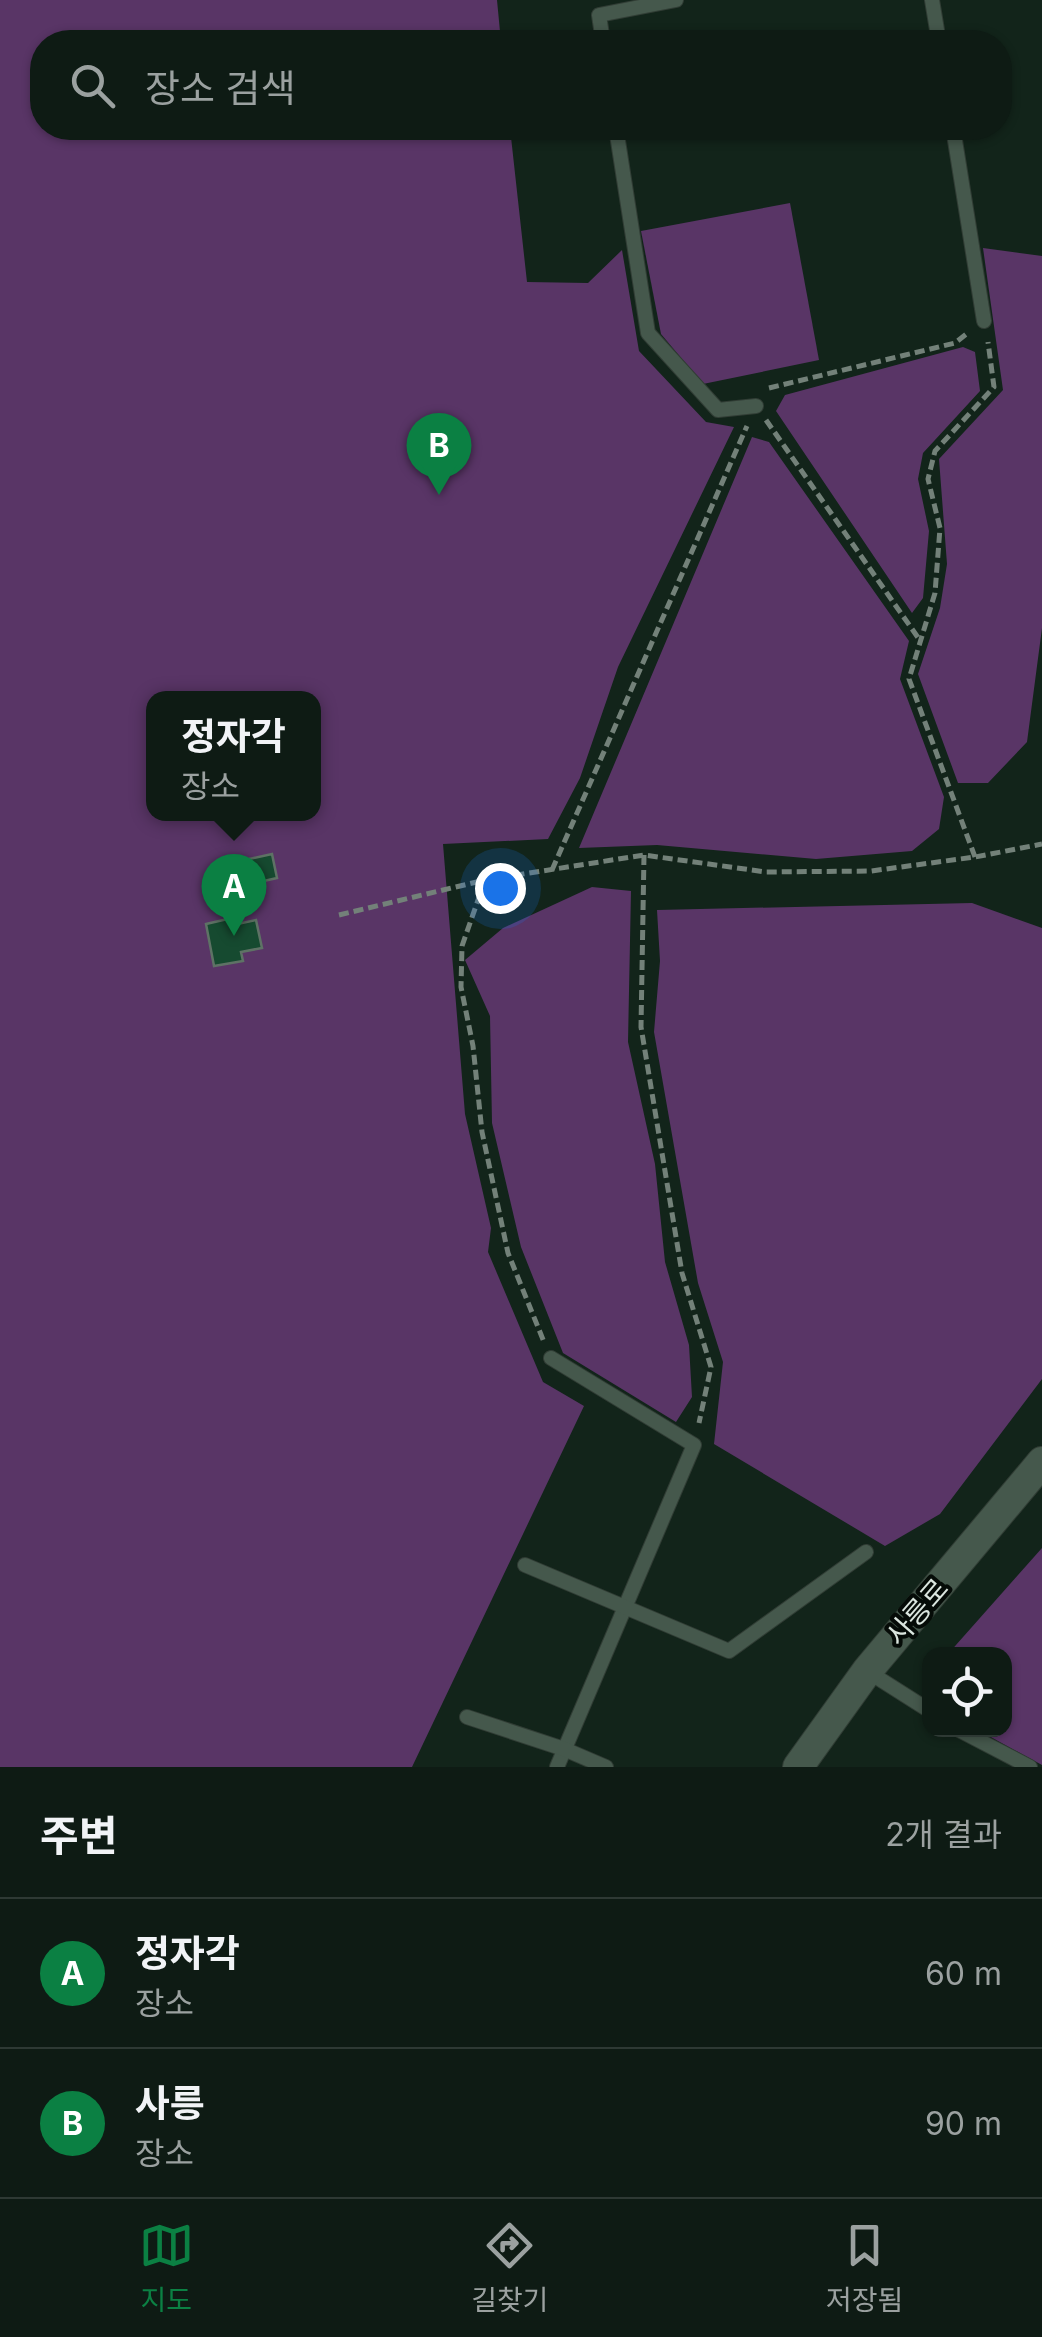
<!DOCTYPE html>
<html lang="ko">
<meta charset="utf-8">
<style>
:root{--surface:#0e1b14;--page:#1c2822;--text:#f1f3f6;--muted:#9ba1a0;--line:#2e3934;--accent:#0b8043}
body{margin:0;font-family:Inter,"Noto Sans KR",sans-serif;background:var(--page);color:var(--text)}
.controls{position:absolute;right:30px;bottom:30px;display:grid;overflow:hidden;border-radius:20px;box-shadow:0 2px 8px #0004}
.controls button{width:90px;height:90px;display:grid;place-items:center;padding:0;border:0;border-bottom:2px solid var(--line);background:var(--surface);color:var(--text);font:50px sans-serif}
.you{position:absolute;left:500px;top:888px;width:35px;height:35px;margin:-25px;border:8px solid #fff;border-radius:50%;background:#1a73e8;box-shadow:0 0 0 15px #1a73e833}
.badge{display:grid;place-items:center;width:65px;height:65px;border-radius:50%;background:var(--accent);color:#fff;font-size:32px;font-weight:700}
.pin{position:absolute;translate:-50% -82px;filter:drop-shadow(0 2px 5px #0008)}
.pin::after{content:'';position:absolute;top:52px;width:35px;height:30px;background:inherit;clip-path:polygon(0 0,100% 0,50% 100%)}
.popup{position:absolute;left:146px;top:691px;width:175px;height:130px;box-sizing:border-box;display:grid;place-content:center;border-radius:20px;background:var(--surface);filter:drop-shadow(0 2px 8px #0005);font-size:32px;white-space:nowrap;color:var(--muted)}
.popup b{font-size:38px;color:var(--text)}
.popup::after{content:'';position:absolute;left:50%;top:100%;margin-left:-20px;border:20px solid transparent;border-top-color:var(--surface)}
.list{margin:0;padding:0;list-style:none}
h2{display:flex;justify-content:space-between;align-items:center;height:130px;margin:0;padding:0 40px;font-size:42px}
h2 small{font-size:32px;font-weight:400;color:var(--muted)}
.list li{display:grid;grid-template-columns:65px 1fr auto;gap:30px;align-items:center;box-sizing:border-box;height:150px;padding:0 40px;border-top:2px solid var(--line)}
.list b{display:block;font-size:38px;white-space:nowrap}
.list p{margin:0;font-size:32px;white-space:nowrap;color:var(--muted)}
.list em{font-size:32px;font-style:normal;color:var(--muted)}
.icon{flex:none;width:55px;height:55px;fill:none;stroke:currentColor;stroke-width:2;stroke-linecap:round;stroke-linejoin:round}
.map{position:relative;flex:none;width:1042px;height:1767px;overflow:hidden}
.search{position:absolute;background:var(--surface);box-shadow:0 2px 8px #0004;left:30px;right:30px;top:30px;height:110px;display:flex;align-items:center;gap:25px;box-sizing:border-box;padding:0 35px;border-radius:40px;color:var(--muted);font-size:38px}
.sheet{height:430px;background:var(--surface)}
nav{display:flex;justify-content:space-around;align-items:center;box-sizing:border-box;height:140px;border-top:2px solid var(--line);background:var(--surface);font-size:28px;color:var(--muted)}
nav a{display:grid;justify-items:center;gap:5px}
nav .on{color:var(--accent)}
.map>svg:first-child{display:block}
.green{fill:#593566;fill-rule:evenodd}
.building{fill:#164a30;stroke:#5e7265;stroke-width:2.5}
.lines{fill:none;stroke-linecap:round;stroke-linejoin:round}
.service-casing{stroke:#313d35;stroke-width:16}
.tertiary-casing{stroke:#313d35;stroke-width:32}
.path{stroke:#738179;stroke-width:5;stroke-dasharray:10 5;stroke-linecap:butt}
.service{stroke:#45584c;stroke-width:14}
.tertiary{stroke:#45584c;stroke-width:30}
.labels{text-anchor:middle;dominant-baseline:central;stroke-width:8;stroke-linejoin:round;paint-order:stroke}
.street-label{font-size:28px;fill:#dbe6df;stroke:#050b07}
</style>
<div class="map">
<svg width="1042" height="1767" viewBox="0 0 1042 1767">
<rect width="100%" height="100%" fill="#12241a"/>
<!-- green -->
<g class="green">
<path d="M0,0h497l4,42h-459v86h468l17,154 61,1 34,-33 17,101 67,71 28,5 -116,240 -38,111 -32,61 -105,5 22,270 26,114 -3,24 55,130 41,24 -172,361h-412zM154,698h160v116h-160z"/>
<polygon points="790,203 819,360 703,384 661,334 641,231"/>
<polygon points="983,248 1042,256 1042,628 1027,742 988,783 958,783 918,674 940,608 947,564 939,459 1003,390"/>
<polygon points="963,347 975,352 980,391 923,453 918,479 929,531 923,598 912,613 776,411 785,395"/>
<polygon points="752,437 769,442 909,641 900,679 944,797 939,829 912,851 816,859 657,845 579,848"/>
<polygon points="592,887 631,891 628,1042 655,1164 665,1262 689,1345 692,1397 676,1422 563,1353 521,1247 492,1123 490,1016 465,960 503,928"/>
<polygon points="972,903 1042,928 1042,1379 940,1514 885,1546 714,1444 723,1362 698,1283 654,1032 660,961 657,910"/>
<polygon points="1042,1548 1042,1765 978,1730 1004,1730 1004,1654 948,1654"/>
</g>
<!-- building -->
<g class="building">
<polygon points="272,854 277,878 255,883 249,859"/>
<polygon points="232,918 233,925 256,920 262,948 241,952 243,961 214,966 206,924"/>
</g>
<g class="lines">
<!-- service casing -->
<g class="service-casing">
<g id="service">
<polyline points="932,0 939,42"/>
<polyline points="603,42 599,15 676,0"/>
<polyline points="616,128 648,333 718,410 756,406"/>
<polyline points="953,128 984,321"/>
<polyline points="551,1358 694,1445 557,1767"/>
<polyline points="525,1565 729,1651 866,1552"/>
<polyline points="867,1671 930,1711"/>
<polyline points="467,1717 564,1749 606,1767"/>
<polyline points="959,1730 1030,1767"/>
</g>
</g>
<!-- tertiary casing -->
<g class="tertiary-casing">
<polyline id="tertiary" points="798,1767 867,1671 1042,1462"/>
</g>
<!-- path -->
<g class="path">
<polyline points="769,388 955,343 969,332"/>
<polyline points="766,420 919,639"/>
<polyline points="644,855 641,1027 682,1273 711,1367 699,1423"/>
<polyline points="975,857 909,679 935,593 940,528 928,479 935,451 994,387 988,342"/>
<polyline points="552,870 747,426"/>
<polyline points="485,880 462,946 461,987 473,1046 482,1132 508,1253 544,1342"/>
<polyline points="339,915 485,880 644,855 766,872 871,871 975,857 1042,844"/>
</g>
<!-- service -->
<use href="#service" class="service"/>
<!-- tertiary -->
<use href="#tertiary" class="tertiary"/>
</g>
<g class="labels">
<!-- street labels -->
<g class="street-label">
<text transform="translate(917 1612) rotate(-49)">사릉로</text>
</g>
</g>
</svg>
<div class="controls">
<button><svg class="icon" aria-label="locate" viewBox="0 0 24 24"><circle cx="12" cy="12" r="6"/><path d="M12 2v4M12 18v4M2 12h4M18 12h4"/></svg></button>
</div>
<div class="you"></div>
<div class="pin badge" style="left:234px;top:936px">A</div>
<div class="popup"><b>정자각</b>장소</div>
<div class="pin badge" style="left:439px;top:495px">B</div>
<div class="search"><svg class="icon" aria-label="search" viewBox="0 0 24 24"><circle cx="10" cy="10" r="6"/><path d="M15 15l6 6"/></svg>장소 검색</div>
</div>
<section class="sheet">
<h2>주변<small>2개 결과</small></h2>
<ul class="list">
<li><span class="badge">A</span><div><b>정자각</b><p>장소</p></div><em>60 m</em></li>
<li><span class="badge">B</span><div><b>사릉</b><p>장소</p></div><em>90 m</em></li>
</ul>
</section>
<nav>
<a class="on"><svg class="icon" aria-label="map" viewBox="0 0 24 24"><path d="M3 6l6-2 6 2 6-2v14l-6 2-6-2-6 2zM9 4v14M15 6v14"/></svg>지도</a>
<a><svg class="icon" aria-label="directions" viewBox="0 0 24 24"><path d="M12 3l9 9-9 9-9-9zM9 14v-3h6M13 9l2 2-2 2"/></svg>길찾기</a>
<a><svg class="icon" aria-label="saved" viewBox="0 0 24 24"><path d="M7 4h10v16l-5-4-5 4z"/></svg>저장됨</a>
</nav>
